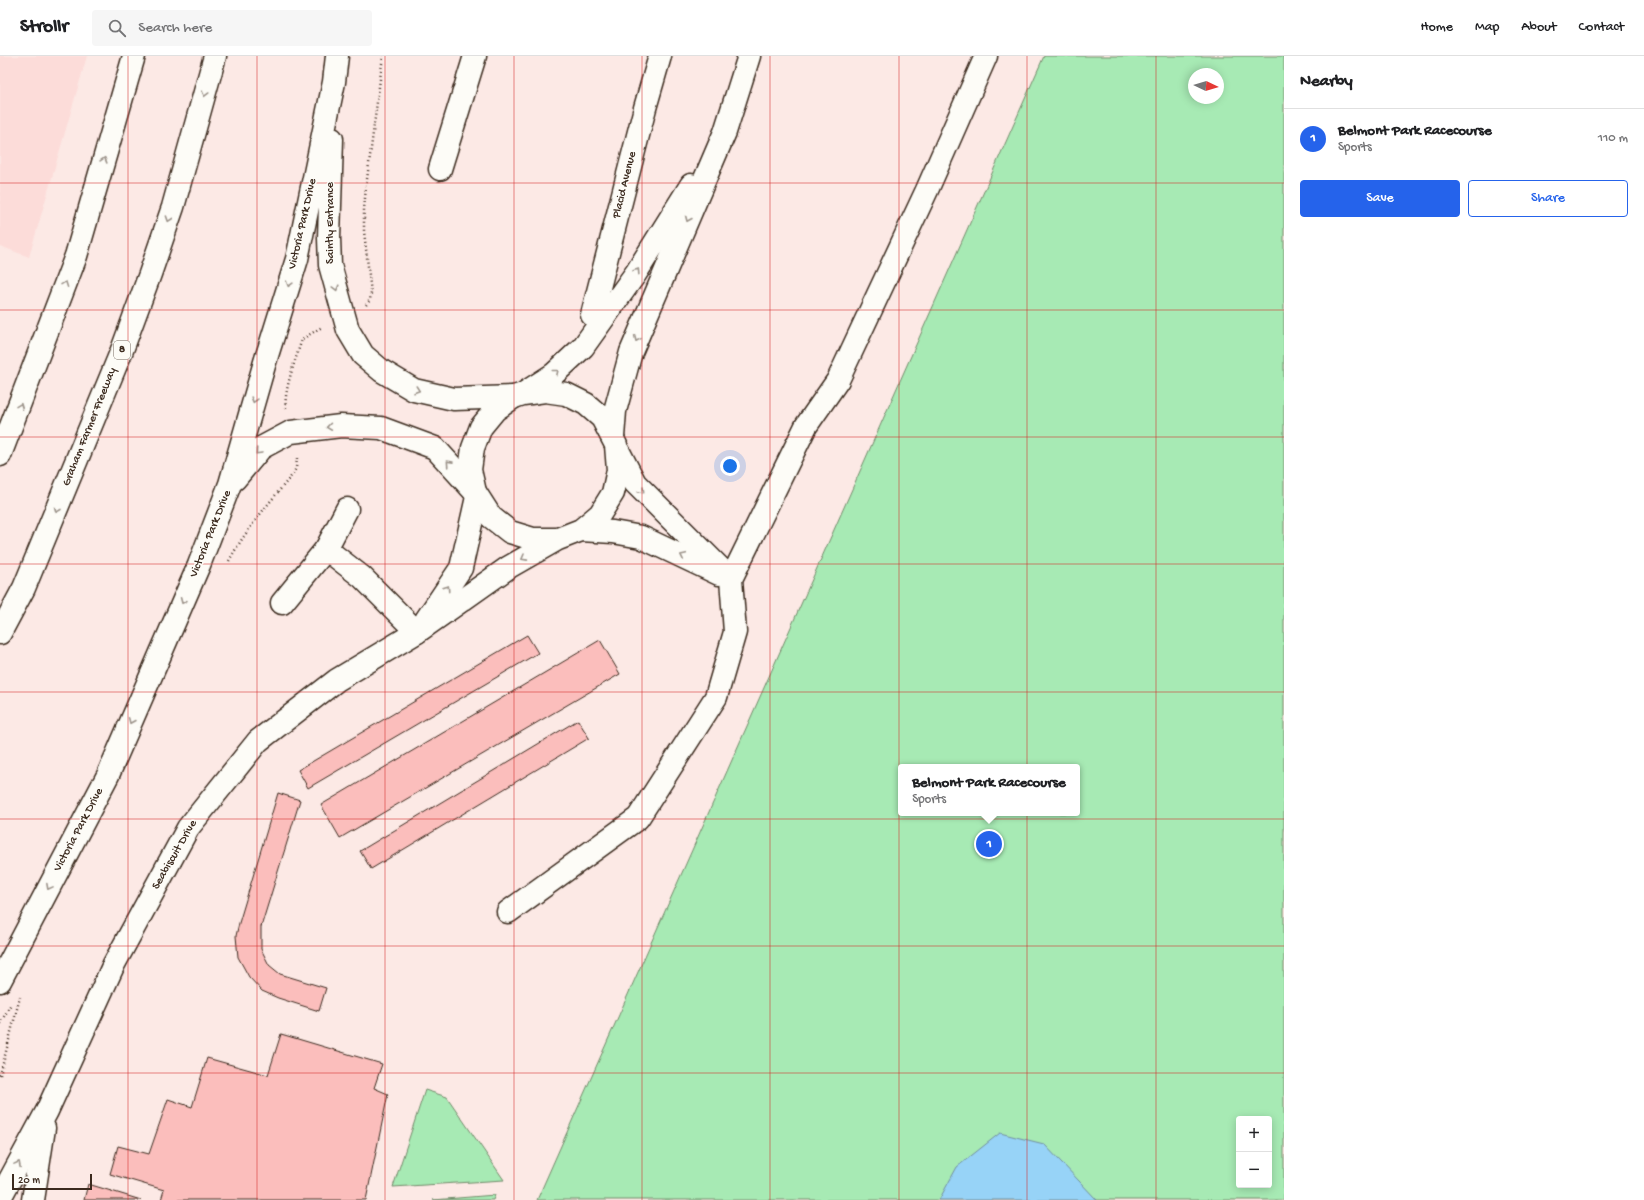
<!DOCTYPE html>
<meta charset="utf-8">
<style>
:root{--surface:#fff;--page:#f6f6f6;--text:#202124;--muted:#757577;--line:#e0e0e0;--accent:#2563eb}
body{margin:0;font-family:"Gochi Hand",sans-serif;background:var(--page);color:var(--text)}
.controls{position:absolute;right:12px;bottom:12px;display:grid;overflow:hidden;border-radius:4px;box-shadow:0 2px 10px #0003}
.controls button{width:36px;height:36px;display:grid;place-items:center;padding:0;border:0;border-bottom:1px solid var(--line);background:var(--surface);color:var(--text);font:20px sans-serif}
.compass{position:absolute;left:1188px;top:12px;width:36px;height:36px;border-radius:50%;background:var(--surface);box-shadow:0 2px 10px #0003;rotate:94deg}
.scale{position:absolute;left:12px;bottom:10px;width:80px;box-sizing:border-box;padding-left:4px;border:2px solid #3b2a1e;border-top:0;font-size:11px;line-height:14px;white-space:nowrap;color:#3b2a1e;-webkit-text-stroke:3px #fdfcf7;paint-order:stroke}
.you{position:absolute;left:730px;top:410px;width:14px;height:14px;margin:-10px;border:3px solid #fff;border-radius:50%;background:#1a73e8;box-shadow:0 0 0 6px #1a73e833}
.badge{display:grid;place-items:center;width:26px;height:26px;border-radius:50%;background:var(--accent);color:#fff;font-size:13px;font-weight:700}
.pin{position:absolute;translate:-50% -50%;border:2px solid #fff;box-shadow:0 1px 4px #0006}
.popup{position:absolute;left:898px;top:708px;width:182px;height:52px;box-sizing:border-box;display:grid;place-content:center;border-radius:4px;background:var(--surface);filter:drop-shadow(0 1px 3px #0005);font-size:13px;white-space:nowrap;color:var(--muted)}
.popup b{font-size:15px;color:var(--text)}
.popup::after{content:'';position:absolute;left:50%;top:100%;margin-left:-8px;border:8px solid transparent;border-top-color:var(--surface)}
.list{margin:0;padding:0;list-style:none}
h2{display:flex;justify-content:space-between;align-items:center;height:52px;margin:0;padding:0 16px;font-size:17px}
h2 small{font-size:13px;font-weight:400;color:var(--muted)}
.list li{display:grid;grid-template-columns:26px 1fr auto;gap:12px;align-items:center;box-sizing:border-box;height:60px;padding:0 16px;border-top:1px solid var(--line)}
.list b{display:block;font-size:15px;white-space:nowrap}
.list p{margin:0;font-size:13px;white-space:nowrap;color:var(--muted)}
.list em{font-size:13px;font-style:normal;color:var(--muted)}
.actions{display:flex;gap:8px;padding:12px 16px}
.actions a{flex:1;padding:9px 0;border:1px solid var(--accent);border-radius:4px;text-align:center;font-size:14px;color:var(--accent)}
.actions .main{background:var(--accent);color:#fff}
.icon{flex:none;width:22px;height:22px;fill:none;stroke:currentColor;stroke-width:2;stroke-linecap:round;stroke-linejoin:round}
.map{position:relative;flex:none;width:1284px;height:1144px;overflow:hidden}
header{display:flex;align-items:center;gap:24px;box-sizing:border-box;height:56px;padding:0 20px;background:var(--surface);border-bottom:1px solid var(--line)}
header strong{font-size:19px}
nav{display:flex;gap:22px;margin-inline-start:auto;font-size:14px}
.search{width:280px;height:36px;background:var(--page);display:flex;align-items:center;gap:10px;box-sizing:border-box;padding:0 14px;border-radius:4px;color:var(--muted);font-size:15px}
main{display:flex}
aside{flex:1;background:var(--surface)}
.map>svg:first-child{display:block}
.built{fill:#fcdcd9}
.green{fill:#a7eab4;stroke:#718a69;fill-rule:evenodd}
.water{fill:#97d3f7;stroke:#728fa0}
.building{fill:#fbbebc;stroke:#3b2a1e}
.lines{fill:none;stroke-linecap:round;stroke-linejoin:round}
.minor-casing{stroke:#3b2a1e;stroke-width:25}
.highway-casing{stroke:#3b2a1e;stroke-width:25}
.path{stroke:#3b2a1e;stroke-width:2.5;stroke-dasharray:1 3;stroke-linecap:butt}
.minor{stroke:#fdfcf7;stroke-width:22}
.highway{stroke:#fdfcf7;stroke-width:22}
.oneway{stroke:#9c938a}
.grid{fill:none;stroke:#d62828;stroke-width:1;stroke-opacity:0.55}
.labels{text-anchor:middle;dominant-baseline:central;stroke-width:3;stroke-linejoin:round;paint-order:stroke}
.shield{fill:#fdfcf7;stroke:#75695f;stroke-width:1}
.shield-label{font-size:11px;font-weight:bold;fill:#3b2a1e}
.street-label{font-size:12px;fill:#3b2a1e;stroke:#fdfcf7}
</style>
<header>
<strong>Strollr</strong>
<div class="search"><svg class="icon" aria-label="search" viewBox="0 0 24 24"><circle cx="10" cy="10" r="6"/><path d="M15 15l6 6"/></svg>Search here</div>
<nav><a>Home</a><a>Map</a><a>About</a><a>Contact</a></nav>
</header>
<main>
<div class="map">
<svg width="1284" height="1144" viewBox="0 0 1284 1144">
<rect width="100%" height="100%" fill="#fce9e5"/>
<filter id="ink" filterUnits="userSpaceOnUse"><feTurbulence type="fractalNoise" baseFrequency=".025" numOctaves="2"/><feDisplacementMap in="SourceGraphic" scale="8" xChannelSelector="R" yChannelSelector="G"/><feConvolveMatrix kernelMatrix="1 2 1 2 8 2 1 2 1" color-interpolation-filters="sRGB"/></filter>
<g filter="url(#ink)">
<!-- built -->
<polygon class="built" points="0,0 87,0 29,201 0,190"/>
<!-- green -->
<g class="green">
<path d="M1044,0h240v1144h-747zM1194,18h24v24h-24zM901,711h176v46h-176zM1239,1063h30v66h-30z"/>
<polygon points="425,1034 447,1041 504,1124 393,1131"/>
<polygon points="495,1139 493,1144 433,1144"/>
</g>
<!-- water -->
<polygon class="water" points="1000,1077 1044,1088 1097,1144 939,1144 957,1111"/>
<!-- building -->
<g class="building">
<polygon points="527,579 538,597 308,732 298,714"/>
<polygon points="600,584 620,618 340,782 321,749"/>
<polygon points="578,664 589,682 371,813 360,795"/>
<polygon points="278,737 300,744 261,871 261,893 269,909 280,918 326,932 319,955 278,942 262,935 249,921 238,901 236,880 239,867"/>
<polygon points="281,978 382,1008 374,1032 388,1038 366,1144 161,1144 164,1134 110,1118 118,1090 149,1098 168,1043 192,1051 207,1002 268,1019"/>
<polygon points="88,1128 141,1144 84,1144"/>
</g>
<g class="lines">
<!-- minor casing -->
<g class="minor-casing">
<g id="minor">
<polyline points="332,83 329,182 330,209 348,274 363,299 382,315 414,334 454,343 514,341"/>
<polyline points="440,113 475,0"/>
<polyline points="592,259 645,52 660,0"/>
<polyline points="526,336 554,318 583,291 636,217 691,129"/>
<polyline points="613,381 615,355 631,296 725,76 749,0"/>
<polyline points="619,396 635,427 731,523"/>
<polyline points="235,423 261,392 291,376 341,370 381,372 435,392 475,436"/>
<polyline points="347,453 326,493 362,521 417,576"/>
<polyline points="581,474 613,476 641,481 719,518"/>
<polyline points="282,547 326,493"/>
<polyline points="426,564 461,512 477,441"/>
<polyline points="508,856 638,762 716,641 735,576 731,523 806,370 838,324 927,134 986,0"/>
<polyline points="0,925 108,719 199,509 230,428 265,306 297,203 334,26 337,0"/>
<polyline points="0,1142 47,1055 114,908 188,772 258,685 337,624 417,576 509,511 558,483 581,474 600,458 613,437 618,414 616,389 602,362 586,348 566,338 545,335 523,338 514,341 495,354 481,371 473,392 470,414 475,436 491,461 510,476 533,483 558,483"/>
<polyline points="33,1144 44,1072"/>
</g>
</g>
<!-- highway casing -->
<g class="highway-casing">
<g id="highway">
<polyline points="0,399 76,200 134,0"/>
<polyline points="0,577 24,532 122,294 150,218 173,151 215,0"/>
</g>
</g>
<!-- path -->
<g class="path">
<polyline points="366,249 370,244 371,237 364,175 364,153 366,131 383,0"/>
<path d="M286,352c-3,-17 11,-52 16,-69l20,-12"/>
<path d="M229,505c17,-32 41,-59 64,-87l3,-6 1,-10"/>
<polyline points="0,968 11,948"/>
<polyline points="0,1019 20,941"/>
</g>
<!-- minor -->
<use href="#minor" class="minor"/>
<!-- highway -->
<use href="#highway" class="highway"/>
</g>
<!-- one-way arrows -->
<defs><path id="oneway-chevron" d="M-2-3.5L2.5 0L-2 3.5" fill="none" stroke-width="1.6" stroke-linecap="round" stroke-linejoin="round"/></defs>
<g class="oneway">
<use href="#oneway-chevron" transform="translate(205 38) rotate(105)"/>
<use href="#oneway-chevron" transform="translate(104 104) rotate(-74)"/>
<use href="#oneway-chevron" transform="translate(169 163) rotate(109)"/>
<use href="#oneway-chevron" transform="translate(688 163) rotate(113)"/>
<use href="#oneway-chevron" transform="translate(637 215) rotate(-57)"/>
<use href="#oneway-chevron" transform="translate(65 228) rotate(-69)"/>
<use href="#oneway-chevron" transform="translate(289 228) rotate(107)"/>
<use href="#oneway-chevron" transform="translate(336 232) rotate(75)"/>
<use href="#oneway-chevron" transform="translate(637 283) rotate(114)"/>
<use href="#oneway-chevron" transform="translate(556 316) rotate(-39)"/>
<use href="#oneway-chevron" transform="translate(417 334) rotate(19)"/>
<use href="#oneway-chevron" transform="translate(254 344) rotate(106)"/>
<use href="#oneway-chevron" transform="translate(20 350) rotate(-69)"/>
<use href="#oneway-chevron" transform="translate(329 371) rotate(172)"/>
<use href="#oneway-chevron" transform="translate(258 396) rotate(133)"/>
<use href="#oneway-chevron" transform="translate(449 407) rotate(-132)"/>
<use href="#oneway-chevron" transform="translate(642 435) rotate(45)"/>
<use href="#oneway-chevron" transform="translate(57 454) rotate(112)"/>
<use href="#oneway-chevron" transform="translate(683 500) rotate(-155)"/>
<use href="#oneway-chevron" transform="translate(524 502) rotate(151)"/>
<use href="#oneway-chevron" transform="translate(447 532) rotate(-56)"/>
<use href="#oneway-chevron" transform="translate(183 545) rotate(113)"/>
<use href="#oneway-chevron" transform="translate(131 665) rotate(113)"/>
<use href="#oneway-chevron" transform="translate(49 831) rotate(118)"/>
<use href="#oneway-chevron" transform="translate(18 1108) rotate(-62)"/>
</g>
</g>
<!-- grid -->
<path class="grid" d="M128,0v1144M257,0v1144M385,0v1144M514,0v1144M642,0v1144M770,0v1144M899,0v1144M1027,0v1144M1156,0v1144M0,127h1284M0,254h1284M0,381h1284M0,508h1284M0,636h1284M0,763h1284M0,890h1284M0,1017h1284"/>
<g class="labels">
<!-- shield labels -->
<rect class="shield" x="114" y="285" width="16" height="18" rx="3"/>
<g class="shield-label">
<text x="122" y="294">8</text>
</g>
<!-- street labels -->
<g class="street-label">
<text transform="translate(625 129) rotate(-76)">Placid Avenue</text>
<text transform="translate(331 167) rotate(-90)">Saintly Entrance</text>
<text transform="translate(303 168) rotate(-77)">Victoria Park Drive</text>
<text transform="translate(90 371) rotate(-68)">Graham Farmer Freeway</text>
<text transform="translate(211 478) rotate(-68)">Victoria Park Drive</text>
<text transform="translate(79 774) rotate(-62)">Victoria Park Drive</text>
<text transform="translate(175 799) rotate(-60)">Seabiscuit Drive</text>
</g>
</g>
</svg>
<div class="controls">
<button>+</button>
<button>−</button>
</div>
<svg class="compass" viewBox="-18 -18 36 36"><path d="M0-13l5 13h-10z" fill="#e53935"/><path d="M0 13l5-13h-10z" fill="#757577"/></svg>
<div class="scale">20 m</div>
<div class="you"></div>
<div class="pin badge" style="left:989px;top:788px">1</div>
<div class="popup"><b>Belmont Park Racecourse</b>Sports</div>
</div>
<aside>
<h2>Nearby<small></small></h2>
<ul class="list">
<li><span class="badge">1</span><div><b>Belmont Park Racecourse</b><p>Sports</p></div><em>110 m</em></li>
</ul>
<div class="actions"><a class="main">Save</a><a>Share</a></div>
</aside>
</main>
